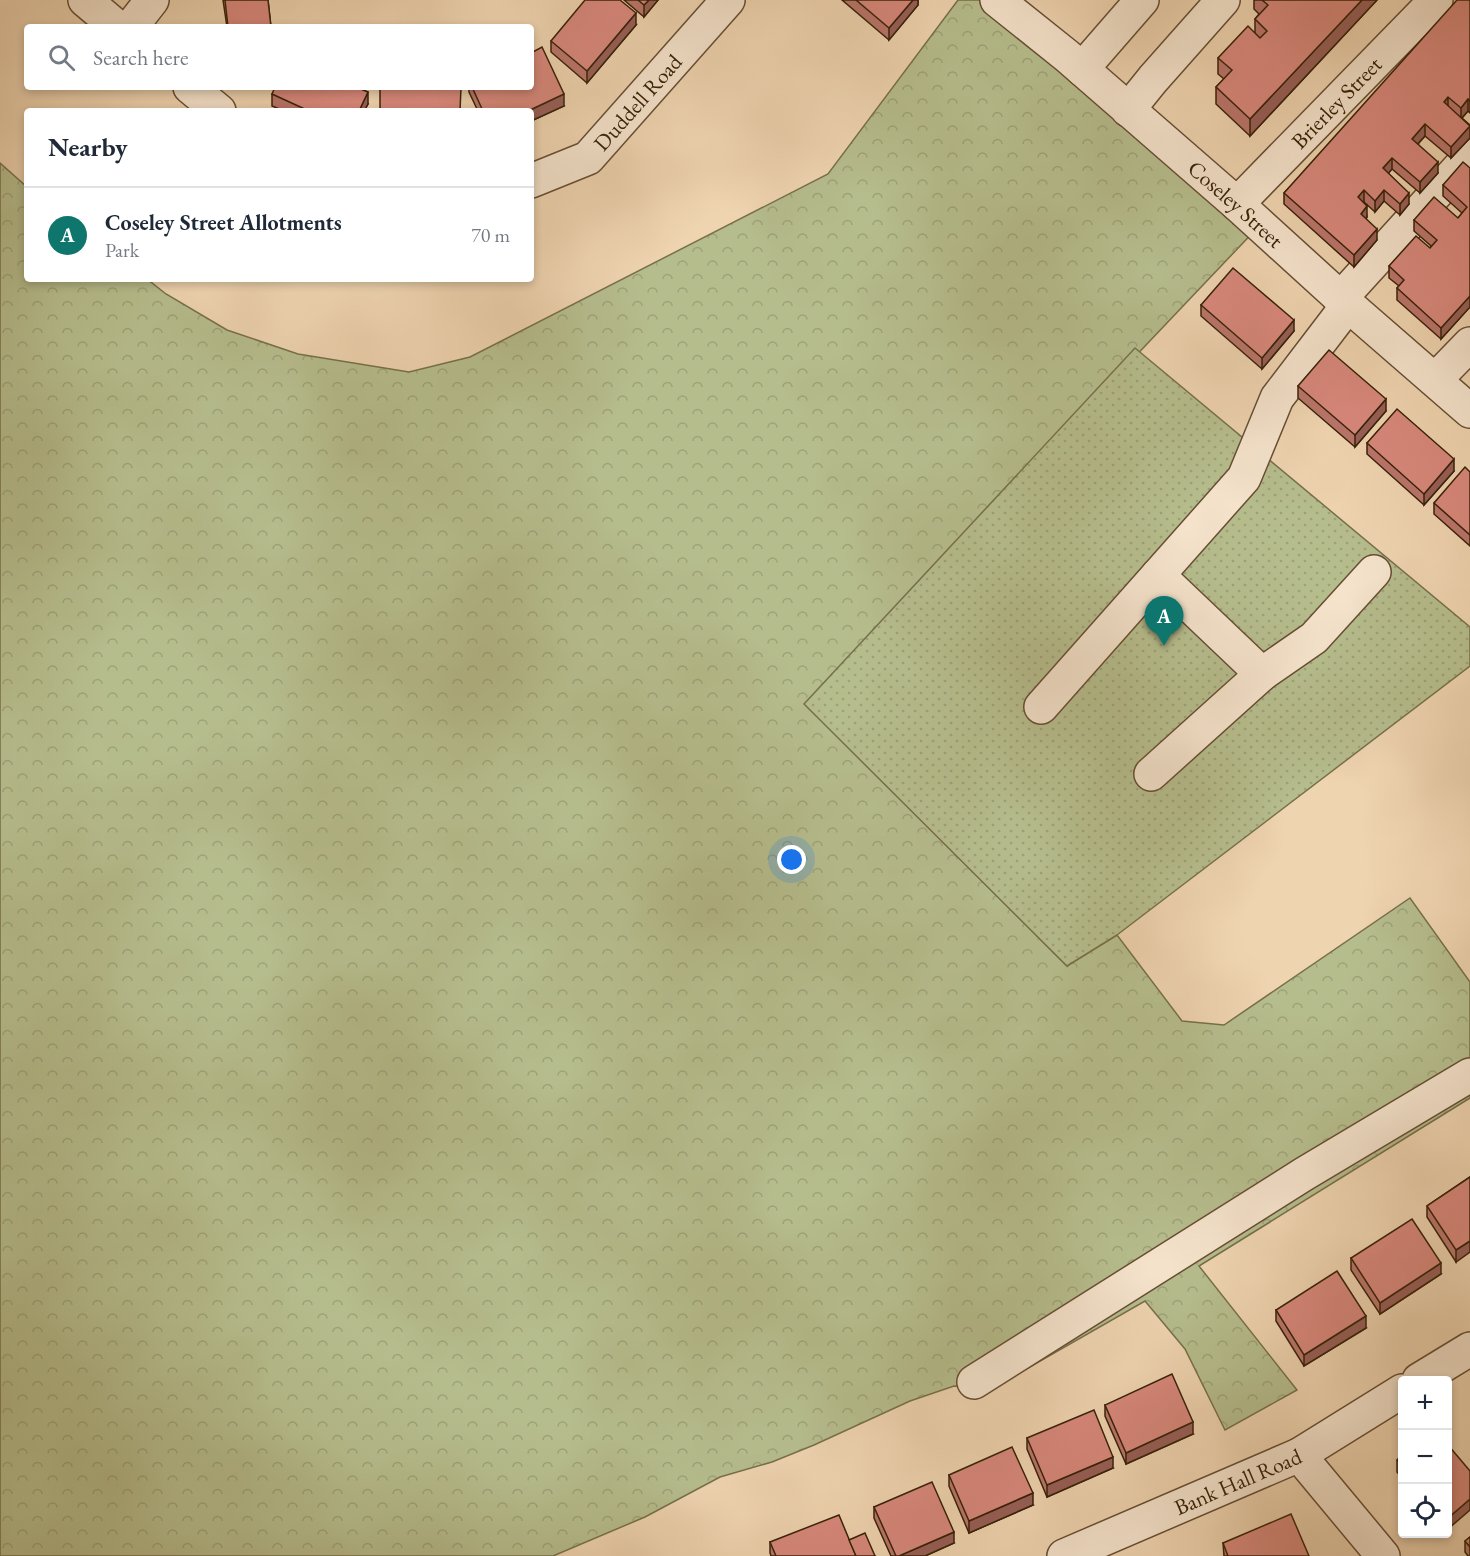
<!DOCTYPE html>
<meta charset="utf-8">
<style>
:root{--surface:#fff;--page:#f6f6f7;--text:#1f2937;--muted:#747a83;--line:#e0e1e3;--accent:#0f766e}
body{margin:0;font-family:"EB Garamond",serif;background:var(--page);color:var(--text)}
.controls{position:absolute;right:18px;bottom:18px;display:grid;overflow:hidden;border-radius:6px;box-shadow:0 3px 9px #0003}
.controls button{width:54px;height:54px;display:grid;place-items:center;padding:0;border:0;border-bottom:2px solid var(--line);background:var(--surface);color:var(--text);font:30px sans-serif}
.you{position:absolute;left:792px;top:860px;width:21px;height:21px;margin:-15px;border:4px solid #fff;border-radius:50%;background:#1a73e8;box-shadow:0 0 0 9px #1a73e833}
.badge{display:grid;place-items:center;width:39px;height:39px;border-radius:50%;background:var(--accent);color:#fff;font-size:20px;font-weight:700}
.pin{position:absolute;translate:-50% -50px;filter:drop-shadow(0 2px 3px #0008)}
.pin::after{content:'';position:absolute;top:32px;width:21px;height:18px;background:inherit;clip-path:polygon(0 0,100% 0,50% 100%)}
.list{margin:0;padding:0;list-style:none}
h2{display:flex;justify-content:space-between;align-items:center;height:78px;margin:0;padding:0 24px;font-size:26px}
h2 small{font-size:20px;font-weight:400;color:var(--muted)}
.list li{display:grid;grid-template-columns:39px 1fr auto;gap:18px;align-items:center;box-sizing:border-box;height:96px;padding:0 24px;border-top:2px solid var(--line)}
.list b{display:block;font-size:22px;white-space:nowrap}
.list p{margin:0;font-size:20px;white-space:nowrap;color:var(--muted)}
.list em{font-size:20px;font-style:normal;color:var(--muted)}
.icon{flex:none;width:33px;height:33px;fill:none;stroke:currentColor;stroke-width:2;stroke-linecap:round;stroke-linejoin:round}
.map{position:relative;flex:none;width:1470px;height:1556px;overflow:hidden}
.search{position:absolute;background:var(--surface);box-shadow:0 3px 9px #0003;left:24px;top:24px;width:510px;height:66px;display:flex;align-items:center;gap:15px;box-sizing:border-box;padding:0 21px;border-radius:6px;color:var(--muted);font-size:22px}
.panel{position:absolute;background:var(--surface);box-shadow:0 3px 9px #0003;left:24px;top:108px;width:510px;height:174px;border-radius:6px}
.map>svg:first-child{display:block}
.park{fill:url(#park-crowns);stroke:#77704b;stroke-width:1.5}
.garden{fill:url(#garden-dots);stroke:#77704b;stroke-width:1.5}
.lines{fill:none;stroke-linecap:round;stroke-linejoin:round}
.minor-casing{stroke:#664e33;stroke-width:36}
.minor{stroke:#f5e3cc;stroke-width:33}
.wall{fill:#ba756b;stroke:#382209;stroke-width:1.5}
.shaded-wall{fill:#975f57;stroke:#382209;stroke-width:1.5}
.building{fill:#d8887c;stroke:#382209;stroke-width:1.5}
.labels{text-anchor:middle;dominant-baseline:central;stroke-width:5;stroke-linejoin:round;paint-order:stroke}
.street-label{font-size:22px;fill:#382209;stroke:#f5e3cc}
</style>
<div class="map">
<svg width="1470" height="1556" viewBox="0 0 1470 1556">
<defs>
<pattern id="park-crowns" width="20" height="18" patternUnits="userSpaceOnUse" patternTransform="scale(1.5)"><rect width="20" height="18" fill="#b6bd8d"/><path d="M2 6a3 3 0 1 1 6 0M12 15a3 3 0 1 1 6 0" fill="none" stroke="#9da278"/></pattern>
<pattern id="garden-dots" width="8" height="8" patternUnits="userSpaceOnUse" patternTransform="scale(1.5)"><rect width="8" height="8" fill="#b6bd8d"/><path d="M2 2h.1M6 6h.1" fill="none" stroke="#9da278" stroke-width="1.8" stroke-linecap="round"/></pattern>
</defs>
<rect width="100%" height="100%" fill="#efd4b0"/>
<filter id="stains"><feTurbulence type="fractalNoise" baseFrequency=".00333" numOctaves="4"/><feColorMatrix values="0 0 0 0 .2 0 0 0 0 .09 0 0 0 0 .02 0 0 0 .5 -.17"/></filter>
<radialGradient id="worn" r=".72"><stop offset=".6" stop-color="#630" stop-opacity="0"/><stop offset="1" stop-color="#630" stop-opacity=".3"/></radialGradient>
<!-- park -->
<polygon class="park" points="958,0 996,0 1260,225 805,704 1067,966 1117,935 1182,1021 1224,1025 1410,898 1470,982 1470,1098 1199,1266 1297,1390 1225,1430 1185,1349 1145,1301 1009,1379 982,1388 954,1386 910,1401 814,1445 772,1462 720,1477 645,1517 553,1556 0,1556 0,163 27,187 27,279 147,279 166,294 227,330 298,354 409,372 470,357 828,174"/>
<!-- garden -->
<polygon class="garden" points="1135,348 1470,627 1470,666 1117,935 1067,966 804,704"/>
<g class="lines">
<!-- minor casing -->
<g class="minor-casing">
<g id="minor">
<polyline points="85,0 117,27"/>
<path id="s1" d="M997,0l70,56 170,148 111,101 122,106"/>
<polyline points="131,27 152,0"/>
<polyline points="1082,69 1142,0"/>
<polyline points="190,87 219,111"/>
<polyline points="1128,110 1153,79 1223,0"/>
<path id="s2" d="M531,181l57,-23 140,-158"/>
<path id="s3" d="M1237,204l199,-204"/>
<polyline points="1340,299 1470,156"/>
<polyline points="1435,380 1470,344"/>
<polyline points="1158,575 1262,674"/>
<polyline points="1041,707 1244,478 1277,398 1348,305"/>
<polyline points="1151,774 1262,674 1314,638 1374,572"/>
<polyline points="1419,1380 1470,1349"/>
<polyline points="974,1382 1304,1174 1470,1075"/>
<polyline points="1299,1455 1383,1556"/>
<path id="s4" d="M1064,1556l235,-101 103,-64"/>
</g>
</g>
<!-- minor -->
<use href="#minor" class="minor"/>
</g>
<!-- wall -->
<g class="wall">
<polygon points="223,0 268,0 271,27 227,27"/>
<polygon points="624,0 658,0 644,17"/>
<polygon points="842,0 918,0 918,5 889,40"/>
<polygon points="1254,0 1377,0 1250,136 1216,104 1216,87 1224,79 1218,74 1218,58 1255,34 1255,19 1259,14 1254,9"/>
<polygon points="1470,0 1470,113 1468,111 1462,118 1470,125 1470,138 1451,158 1425,136 1418,144 1438,173 1420,193 1392,169 1388,173 1409,204 1400,215 1384,201 1375,212 1364,202 1367,217 1366,219 1377,240 1354,267 1284,204 1284,193"/>
<polygon points="636,25 587,83 551,52 551,41"/>
<polygon points="469,87 531,87 564,106 531,121 531,111 478,111 469,92"/>
<polygon points="272,94 368,104 364,111 284,111 272,106"/>
<polygon points="1470,168 1470,307 1441,339 1397,300 1397,288 1399,286 1389,278 1389,266 1430,248 1431,246 1414,231 1414,220 1458,218 1462,213 1443,196 1443,185"/>
<polygon points="1201,305 1294,331 1262,369 1201,316"/>
<polygon points="1298,386 1386,411 1355,447 1298,398"/>
<polygon points="1367,443 1454,471 1424,505 1367,454"/>
<polygon points="1470,472 1470,546 1434,514 1434,503"/>
<polygon points="1470,1177 1456,1262 1427,1217 1427,1206"/>
<polygon points="1351,1258 1441,1274 1380,1314 1351,1270"/>
<polygon points="1276,1310 1366,1328 1304,1366 1276,1321"/>
<polygon points="1105,1405 1193,1434 1126,1464 1105,1416"/>
<polygon points="1402,1436 1402,1450 1401,1449 1401,1437"/>
<polygon points="1027,1438 1113,1468 1047,1497 1027,1449"/>
<polygon points="1402,1455 1402,1478 1397,1472 1397,1460"/>
<polygon points="949,1475 1033,1505 969,1533 949,1486"/>
<polygon points="874,1507 954,1543 925,1556 891,1556 874,1518"/>
<polygon points="1470,1537 1470,1556 1468,1556 1465,1552 1465,1541"/>
<polygon points="849,1540 875,1556 771,1556 770,1553 770,1542"/>
<polygon points="1223,1543 1309,1556 1224,1556"/>
</g>
<!-- shaded-wall -->
<g class="shaded-wall">
<polygon points="649,0 658,0 644,17 644,5"/>
<polygon points="913,0 918,0 918,5 889,40 889,28"/>
<polygon points="1362,0 1377,0 1250,136 1250,119"/>
<polygon points="636,13 636,25 587,83 587,71"/>
<polygon points="368,92 368,104 364,111 359,111"/>
<polygon points="564,94 564,106 531,121 531,111 528,111"/>
<polygon points="1448,97 1448,108 1444,102"/>
<polygon points="1468,99 1468,111 1461,119 1461,108"/>
<polygon points="1425,124 1425,136 1412,150 1412,139"/>
<polygon points="1470,126 1470,138 1451,158 1451,147"/>
<polygon points="1392,158 1392,169 1383,180 1383,168"/>
<polygon points="1438,162 1438,173 1420,193 1420,182"/>
<polygon points="1364,190 1364,202 1358,208 1358,197"/>
<polygon points="1384,190 1384,201 1375,212 1375,201"/>
<polygon points="1409,193 1409,204 1400,215 1400,204"/>
<polygon points="1367,206 1367,217 1361,225 1361,214"/>
<polygon points="1377,229 1377,240 1354,267 1354,255"/>
<polygon points="1470,296 1470,307 1441,339 1441,328"/>
<polygon points="1294,320 1294,331 1262,369 1262,358"/>
<polygon points="1386,399 1386,411 1355,447 1355,435"/>
<polygon points="1454,459 1454,471 1424,505 1424,494"/>
<polygon points="1470,1241 1470,1252 1456,1262 1456,1250"/>
<polygon points="1441,1263 1441,1274 1380,1314 1380,1303"/>
<polygon points="1366,1316 1366,1328 1304,1366 1304,1355"/>
<polygon points="1193,1422 1193,1434 1126,1464 1126,1453"/>
<polygon points="1113,1457 1113,1468 1047,1497 1047,1485"/>
<polygon points="1033,1493 1033,1505 969,1533 969,1521"/>
<polygon points="1470,1499 1470,1510 1448,1529 1448,1518"/>
<polygon points="954,1532 954,1543 925,1556 899,1556"/>
</g>
<!-- building -->
<g class="building">
<polygon points="225,0 268,0 271,27 228,27"/>
<polygon points="585,0 620,0 636,13 587,71 551,41"/>
<polygon points="638,0 649,0 644,5"/>
<polygon points="856,0 913,0 889,28"/>
<polygon points="1262,0 1362,0 1250,119 1216,87 1232,70 1218,58 1248,26 1260,38 1267,31 1255,19 1268,5"/>
<polygon points="1457,0 1470,0 1470,101 1468,99 1461,108 1448,97 1444,102 1470,126 1451,147 1425,124 1412,139 1438,162 1420,182 1392,158 1383,168 1409,193 1400,204 1384,190 1375,201 1364,190 1358,197 1367,206 1361,214 1377,229 1354,255 1284,193"/>
<polygon points="542,47 564,94 528,111 483,111 472,87 531,87 531,53"/>
<polygon points="275,87 356,87 368,92 359,111 309,111 272,94"/>
<polygon points="380,88 461,88 460,111 380,111"/>
<polygon points="1463,162 1470,168 1470,296 1441,328 1397,288 1404,280 1389,266 1416,236 1430,248 1437,240 1414,220 1434,197 1458,218 1467,207 1443,185"/>
<polygon points="1233,268 1294,320 1262,358 1201,305"/>
<polygon points="1329,350 1386,399 1355,435 1298,386"/>
<polygon points="1397,409 1454,459 1424,494 1367,443"/>
<polygon points="1465,467 1470,472 1470,535 1434,503"/>
<polygon points="1470,1177 1470,1241 1456,1250 1427,1206"/>
<polygon points="1412,1219 1441,1263 1380,1303 1351,1258"/>
<polygon points="1337,1271 1366,1316 1304,1355 1276,1310"/>
<polygon points="1172,1374 1193,1422 1126,1453 1105,1405"/>
<polygon points="1094,1410 1113,1457 1047,1485 1027,1438"/>
<polygon points="1448,1445 1470,1471 1470,1499 1448,1518"/>
<polygon points="1012,1447 1033,1493 969,1521 949,1475"/>
<polygon points="1402,1455 1402,1467 1397,1460"/>
<polygon points="932,1482 954,1532 899,1556 896,1556 874,1507"/>
<polygon points="1291,1514 1309,1556 1228,1556 1223,1543"/>
<polygon points="839,1515 856,1556 776,1556 770,1542"/>
<polygon points="865,1533 875,1556 856,1556 849,1540"/>
<polygon points="1470,1537 1470,1547 1465,1541"/>
</g>
<g class="labels">
<!-- street labels -->
<g class="street-label">
<text stroke="none"><textPath href="#s2" startOffset="136">Duddell Road</textPath></text>
<text stroke="none"><textPath href="#s3" startOffset="142">Brierley Street</textPath></text>
<text stroke="none"><textPath href="#s1" startOffset="314">Coseley Street</textPath></text>
<text stroke="none"><textPath href="#s4" startOffset="189">Bank Hall Road</textPath></text>
</g>
</g>
<rect width="100%" height="100%" filter="url(#stains)"/>
<rect width="100%" height="100%" fill="url(#worn)"/>
</svg>
<div class="controls">
<button>+</button>
<button>−</button>
<button><svg class="icon" aria-label="locate" viewBox="0 0 24 24"><circle cx="12" cy="12" r="6"/><path d="M12 2v4M12 18v4M2 12h4M18 12h4"/></svg></button>
</div>
<div class="you"></div>
<div class="pin badge" style="left:1164px;top:646px">A</div>
<div class="search"><svg class="icon" aria-label="search" viewBox="0 0 24 24"><circle cx="10" cy="10" r="6"/><path d="M15 15l6 6"/></svg>Search here</div>
<section class="panel">
<h2>Nearby<small></small></h2>
<ul class="list">
<li><span class="badge">A</span><div><b>Coseley Street Allotments</b><p>Park</p></div><em>70 m</em></li>
</ul>
</section>
</div>
